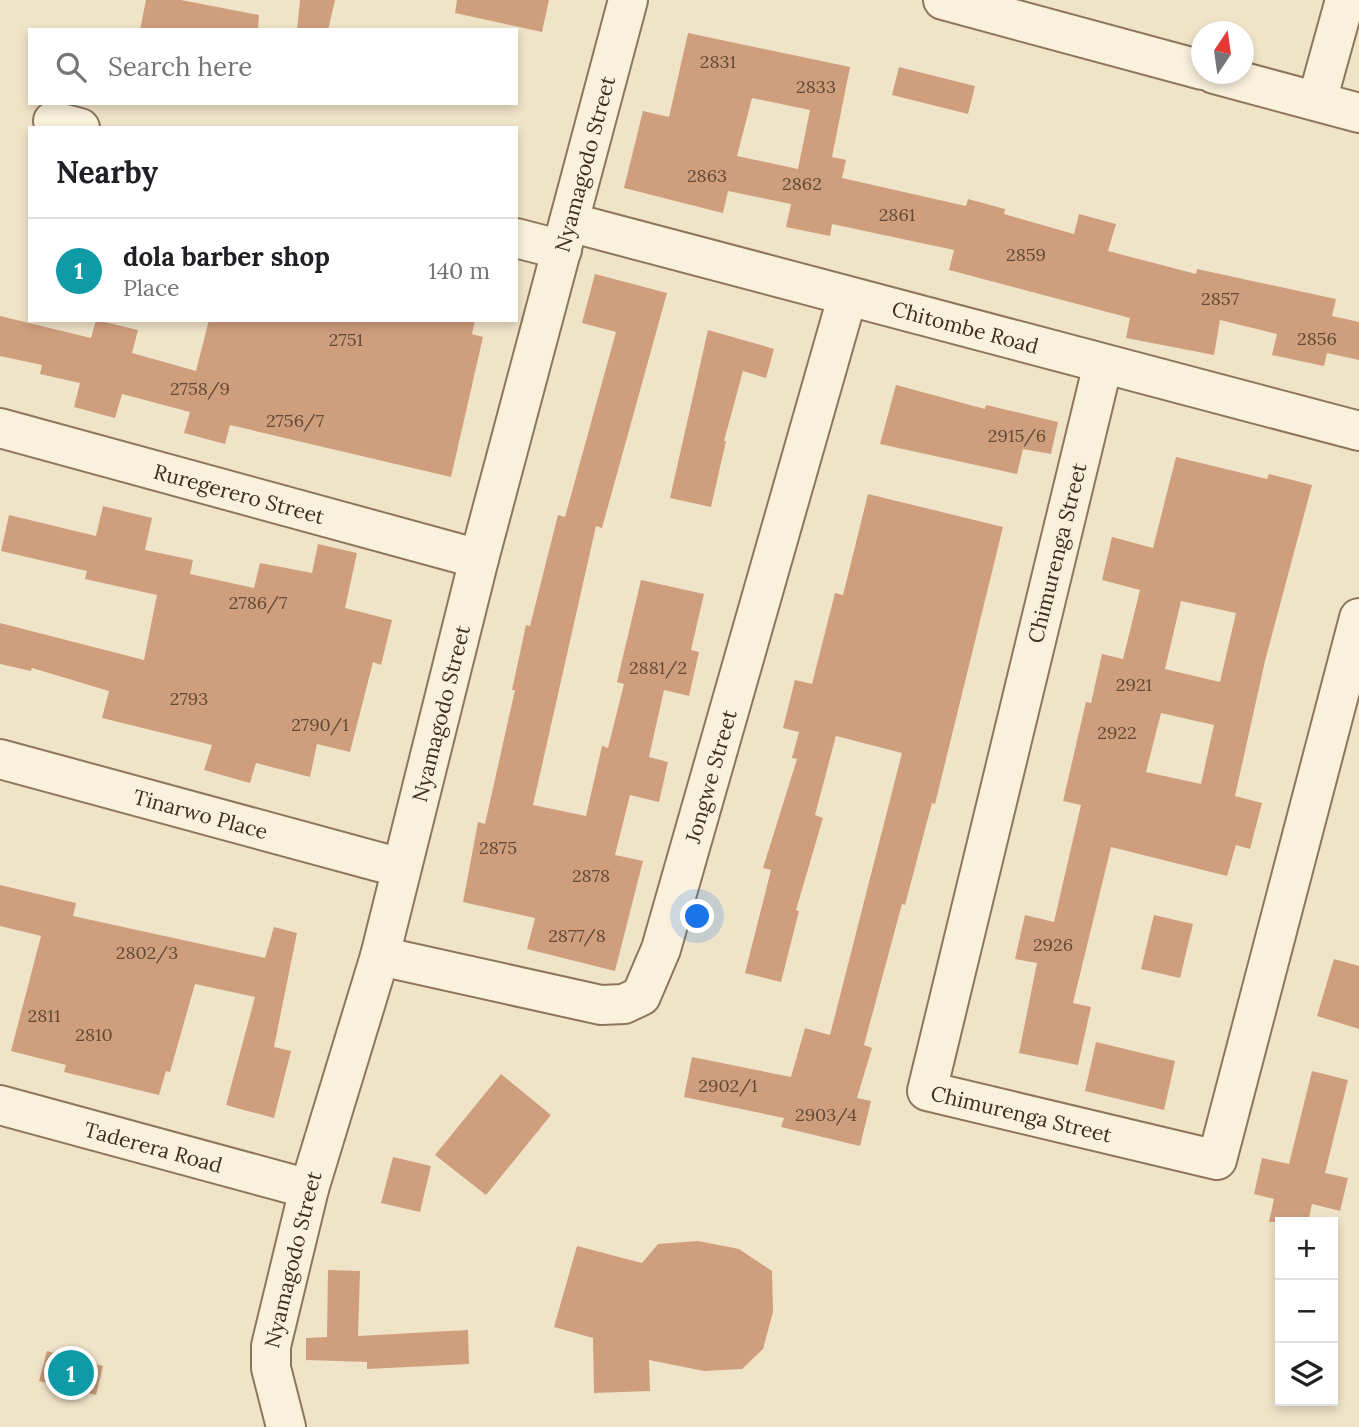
<!DOCTYPE html>
<meta charset="utf-8">
<style>
:root{--surface:#fff;--page:#f6f6f6;--text:#202124;--muted:#757577;--line:#e0e0e0;--accent:#0f766e}
body{margin:0;font-family:Lora,serif;background:var(--page);color:var(--text)}
.controls{position:absolute;right:21px;bottom:21px;display:grid;overflow:hidden;border-radius:0px;box-shadow:0 4px 10px #0003}
.controls button{width:63px;height:63px;display:grid;place-items:center;padding:0;border:0;border-bottom:2px solid var(--line);background:var(--surface);color:var(--text);font:35px sans-serif}
.compass{position:absolute;left:1191px;top:21px;width:63px;height:63px;border-radius:50%;background:var(--surface);box-shadow:0 4px 10px #0003;rotate:13deg}
.you{position:absolute;left:698px;top:917px;width:24px;height:24px;margin:-18px;border:5px solid #fff;border-radius:50%;background:#1a73e8;box-shadow:0 0 0 10px #1a73e833}
.badge{display:grid;place-items:center;width:46px;height:46px;border-radius:50%;background:var(--accent);color:#fff;font-size:23px;font-weight:700}
.pin{position:absolute;translate:-50% -50%;border:4px solid #fff;box-shadow:0 2px 7px #0006}
.list{margin:0;padding:0;list-style:none}
h2{display:flex;justify-content:space-between;align-items:center;height:91px;margin:0;padding:0 28px;font-size:30px}
h2 small{font-size:23px;font-weight:400;color:var(--muted)}
.list li{display:grid;grid-template-columns:46px 1fr auto;gap:21px;align-items:center;box-sizing:border-box;height:105px;padding:0 28px;border-top:2px solid var(--line)}
.list b{display:block;font-size:26px;white-space:nowrap}
.list p{margin:0;font-size:23px;white-space:nowrap;color:var(--muted)}
.list em{font-size:23px;font-style:normal;color:var(--muted)}
.icon{flex:none;width:38px;height:38px;fill:none;stroke:currentColor;stroke-width:2;stroke-linecap:round;stroke-linejoin:round}
.map{position:relative;flex:none;width:1359px;height:1427px;overflow:hidden}
.search{position:absolute;background:var(--surface);box-shadow:0 4px 10px #0003;left:28px;top:28px;width:490px;height:77px;display:flex;align-items:center;gap:18px;box-sizing:border-box;padding:0 24px;border-radius:0px;color:var(--muted);font-size:26px}
.panel{position:absolute;background:var(--surface);box-shadow:0 4px 10px #0003;left:28px;top:126px;width:490px;height:196px;border-radius:0px}
.map>svg:first-child{display:block}
.building{fill:#cf9f7d;fill-rule:evenodd}
.lines{fill:none;stroke-linecap:round;stroke-linejoin:round}
.street-casing{stroke:#8d765c;stroke-width:42}
.street{stroke:#faf1dc;stroke-width:38}
.labels{text-anchor:middle;dominant-baseline:central;stroke-width:5;stroke-linejoin:round;paint-order:stroke}
.number-label{font-size:18px;fill:#624a37}
.street-label{font-size:21px;fill:#3d2e20;stroke:#f7eed8}
</style>
<div class="map">
<svg width="1359" height="1427" viewBox="0 0 1359 1427">
<rect width="100%" height="100%" fill="#f0e4c8"/>
<!-- building -->
<g class="building">
<polygon points="146,0 181,0 259,15 258,30 140,30"/>
<polygon points="300,0 335,0 328,30 297,30"/>
<polygon points="457,0 549,0 542,32 455,13"/>
<path d="M688,33l162,34 -18,90 14,3 -4,18 124,28 2,-7 37,10 -1,5 70,20 5,-20 37,10 -8,27 88,23 1,-5 139,30 -4,17 27,6v38l-32,-7 -3,13 -52,-11 5,-21 -57,-14 -6,35 -88,-17 4,-20 -181,-48 5,-20 -122,-26 -2,12 -44,-9 5,-23 -63,-13 -5,22 -99,-25 19,-77 26,6zM752,98l58,12 -12,59 -61,-13z"/>
<polygon points="899,67 975,86 968,114 892,95"/>
<polygon points="595,274 667,293 602,528 596,526 533,805 586,816 602,746 608,748 624,684 617,682 641,580 704,594 691,650 699,652 689,696 664,690 649,757 668,762 659,802 630,795 615,855 643,861 615,971 527,949 535,918 463,902 478,822 485,824 515,690 512,690 526,625 530,626 558,515 565,517 616,332 582,323"/>
<polygon points="0,316 91,338 96,320 138,330 132,353 196,371 209,320 475,320 472,334 483,337 451,477 230,425 225,444 184,433 190,412 122,394 115,418 74,407 80,383 40,374 42,365 0,356"/>
<polygon points="708,330 774,349 766,378 743,371 724,441 726,441 711,507 670,498"/>
<polygon points="896,385 985,409 986,405 1058,422 1051,454 1023,449 1017,474 880,444"/>
<path d="M1176,457l91,22 2,-5 43,11 -47,176 -30,135 27,7 -12,46 -14,-4 -9,31 -116,-29 -38,156 18,4 -13,58 -59,-12 18,-90 -22,-4 10,-44 29,7 27,-117 -18,-4 23,-99 5,1 11,-49 21,5 17,-69 -38,-10 10,-43 41,11zM1181,601l55,12 -16,69 -55,-13zM1161,713l53,12 -13,59 -55,-12z"/>
<polygon points="868,494 1003,527 935,804 932,803 905,905 902,904 864,1045 872,1048 857,1098 871,1101 860,1146 781,1127 784,1118 684,1097 692,1057 791,1077 805,1028 830,1035 902,753 836,736 815,815 823,818 796,910 799,911 781,982 745,973 771,870 763,868 797,759 792,758 799,732 783,728 795,680 812,684 835,593 843,595"/>
<polygon points="103,506 152,518 145,550 193,560 190,574 254,588 260,563 312,573 318,544 357,553 345,608 392,620 381,665 373,662 350,752 317,744 310,777 256,763 250,783 204,770 212,745 102,718 109,691 32,668 31,671 0,664 0,623 144,660 157,595 85,579 87,571 1,551 9,515 96,536"/>
<polygon points="0,885 76,903 73,916 265,958 274,927 297,933 274,1047 291,1051 274,1118 226,1105 255,997 195,984 170,1072 166,1071 159,1095 64,1072 66,1065 11,1051 41,936 0,926"/>
<polygon points="1154,915 1193,924 1180,978 1141,969"/>
<polygon points="1334,959 1359,966 1359,1029 1317,1016"/>
<polygon points="1096,1042 1175,1061 1164,1110 1085,1091"/>
<polygon points="1312,1071 1348,1080 1325,1173 1348,1178 1340,1211 1312,1204 1308,1222 1269,1222 1274,1199 1254,1194 1262,1158 1289,1164"/>
<polygon points="501,1074 551,1115 486,1195 435,1155"/>
<polygon points="393,1157 431,1166 420,1212 381,1203"/>
<polygon points="698,1241 739,1249 772,1271 773,1312 763,1349 742,1369 704,1371 649,1360 650,1391 594,1393 593,1338 554,1327 577,1246 642,1263 658,1244"/>
<polygon points="328,1270 360,1271 358,1336 468,1330 469,1364 367,1369 367,1362 306,1360 306,1338 327,1337"/>
<polygon points="47,1351 103,1366 96,1395 39,1381"/>
</g>
<g class="lines">
<!-- street casing -->
<g class="street-casing">
<g id="street">
<polyline points="943,0 1202,70"/>
<polyline points="1214,74 1359,113"/>
<polyline points="1317,101 1345,0"/>
<polyline points="53,121 80,128"/>
<path id="s1" d="M569,222l790,209"/>
<polyline points="516,238 562,250"/>
<path id="s2" d="M1103,364l-176,727 290,69 142,-542"/>
<path id="s3" d="M0,428l479,131"/>
<path id="s4" d="M0,759l401,109"/>
<path id="s5" d="M380,956l221,49 23,-1 17,-8 20,-47 186,-651"/>
<path id="s6" d="M0,1105l309,84"/>
<path id="s7" d="M286,1427l-15,-59v-22l38,-157 71,-233 99,-397 149,-559"/>
</g>
</g>
<!-- street -->
<use href="#street" class="street"/>
</g>
<g class="labels">
<!-- number labels -->
<g class="number-label">
<text x="718" y="61">2831</text>
<text x="816" y="86">2833</text>
<text x="707" y="175">2863</text>
<text x="802" y="183">2862</text>
<text x="897" y="214">2861</text>
<text x="1026" y="254">2859</text>
<text x="1220" y="298">2857</text>
<text x="1317" y="338">2856</text>
<text x="346" y="339">2751</text>
<text x="200" y="388">2758/9</text>
<text x="295" y="420">2756/7</text>
<text x="1017" y="435">2915/6</text>
<text x="258" y="602">2786/7</text>
<text x="658" y="667">2881/2</text>
<text x="1134" y="684">2921</text>
<text x="189" y="698">2793</text>
<text x="320" y="724">2790/1</text>
<text x="1117" y="732">2922</text>
<text x="498" y="847">2875</text>
<text x="591" y="875">2878</text>
<text x="577" y="935">2877/8</text>
<text x="1053" y="944">2926</text>
<text x="147" y="952">2802/3</text>
<text x="44" y="1015">2811</text>
<text x="94" y="1034">2810</text>
<text x="728" y="1085">2902/1</text>
<text x="826" y="1114">2903/4</text>
</g>
<!-- street labels -->
<g class="street-label">
<text stroke="none"><textPath href="#s7" startOffset="1306">Nyamagodo Street</textPath></text>
<text stroke="none"><textPath href="#s1" startOffset="410">Chitombe Road</textPath></text>
<text stroke="none"><textPath href="#s3" startOffset="248">Ruregerero Street</textPath></text>
<text transform="translate(1057 553) rotate(-76)">Chimurenga Street</text>
<text stroke="none"><textPath href="#s7" startOffset="738">Nyamagodo Street</textPath></text>
<text stroke="none"><textPath href="#s5" startOffset="499">Jongwe Street</textPath></text>
<text stroke="none"><textPath href="#s4" startOffset="208">Tinarwo Place</textPath></text>
<text stroke="none"><textPath href="#s2" startOffset="845">Chimurenga Street</textPath></text>
<text stroke="none"><textPath href="#s6" startOffset="159">Taderera Road</textPath></text>
<text stroke="none"><textPath href="#s7" startOffset="172">Nyamagodo Street</textPath></text>
</g>
</g>
</svg>
<div class="controls">
<button>+</button>
<button>−</button>
<button><svg class="icon" aria-label="layers" viewBox="0 0 24 24"><path d="M12 4l9 5-9 5-9-5zM3 14l9 5 9-5"/></svg></button>
</div>
<svg class="compass" viewBox="-18 -18 36 36"><path d="M0-13l5 13h-10z" fill="#e53935"/><path d="M0 13l5-13h-10z" fill="#757577"/></svg>
<div class="you"></div>
<div class="pin badge" style="left:71px;top:1373px;background:#0f9aa8">1</div>
<div class="search"><svg class="icon" aria-label="search" viewBox="0 0 24 24"><circle cx="10" cy="10" r="6"/><path d="M15 15l6 6"/></svg>Search here</div>
<section class="panel">
<h2>Nearby<small></small></h2>
<ul class="list">
<li><span class="badge" style="background:#0f9aa8">1</span><div><b>dola barber shop</b><p>Place</p></div><em>140 m</em></li>
</ul>
</section>
</div>
